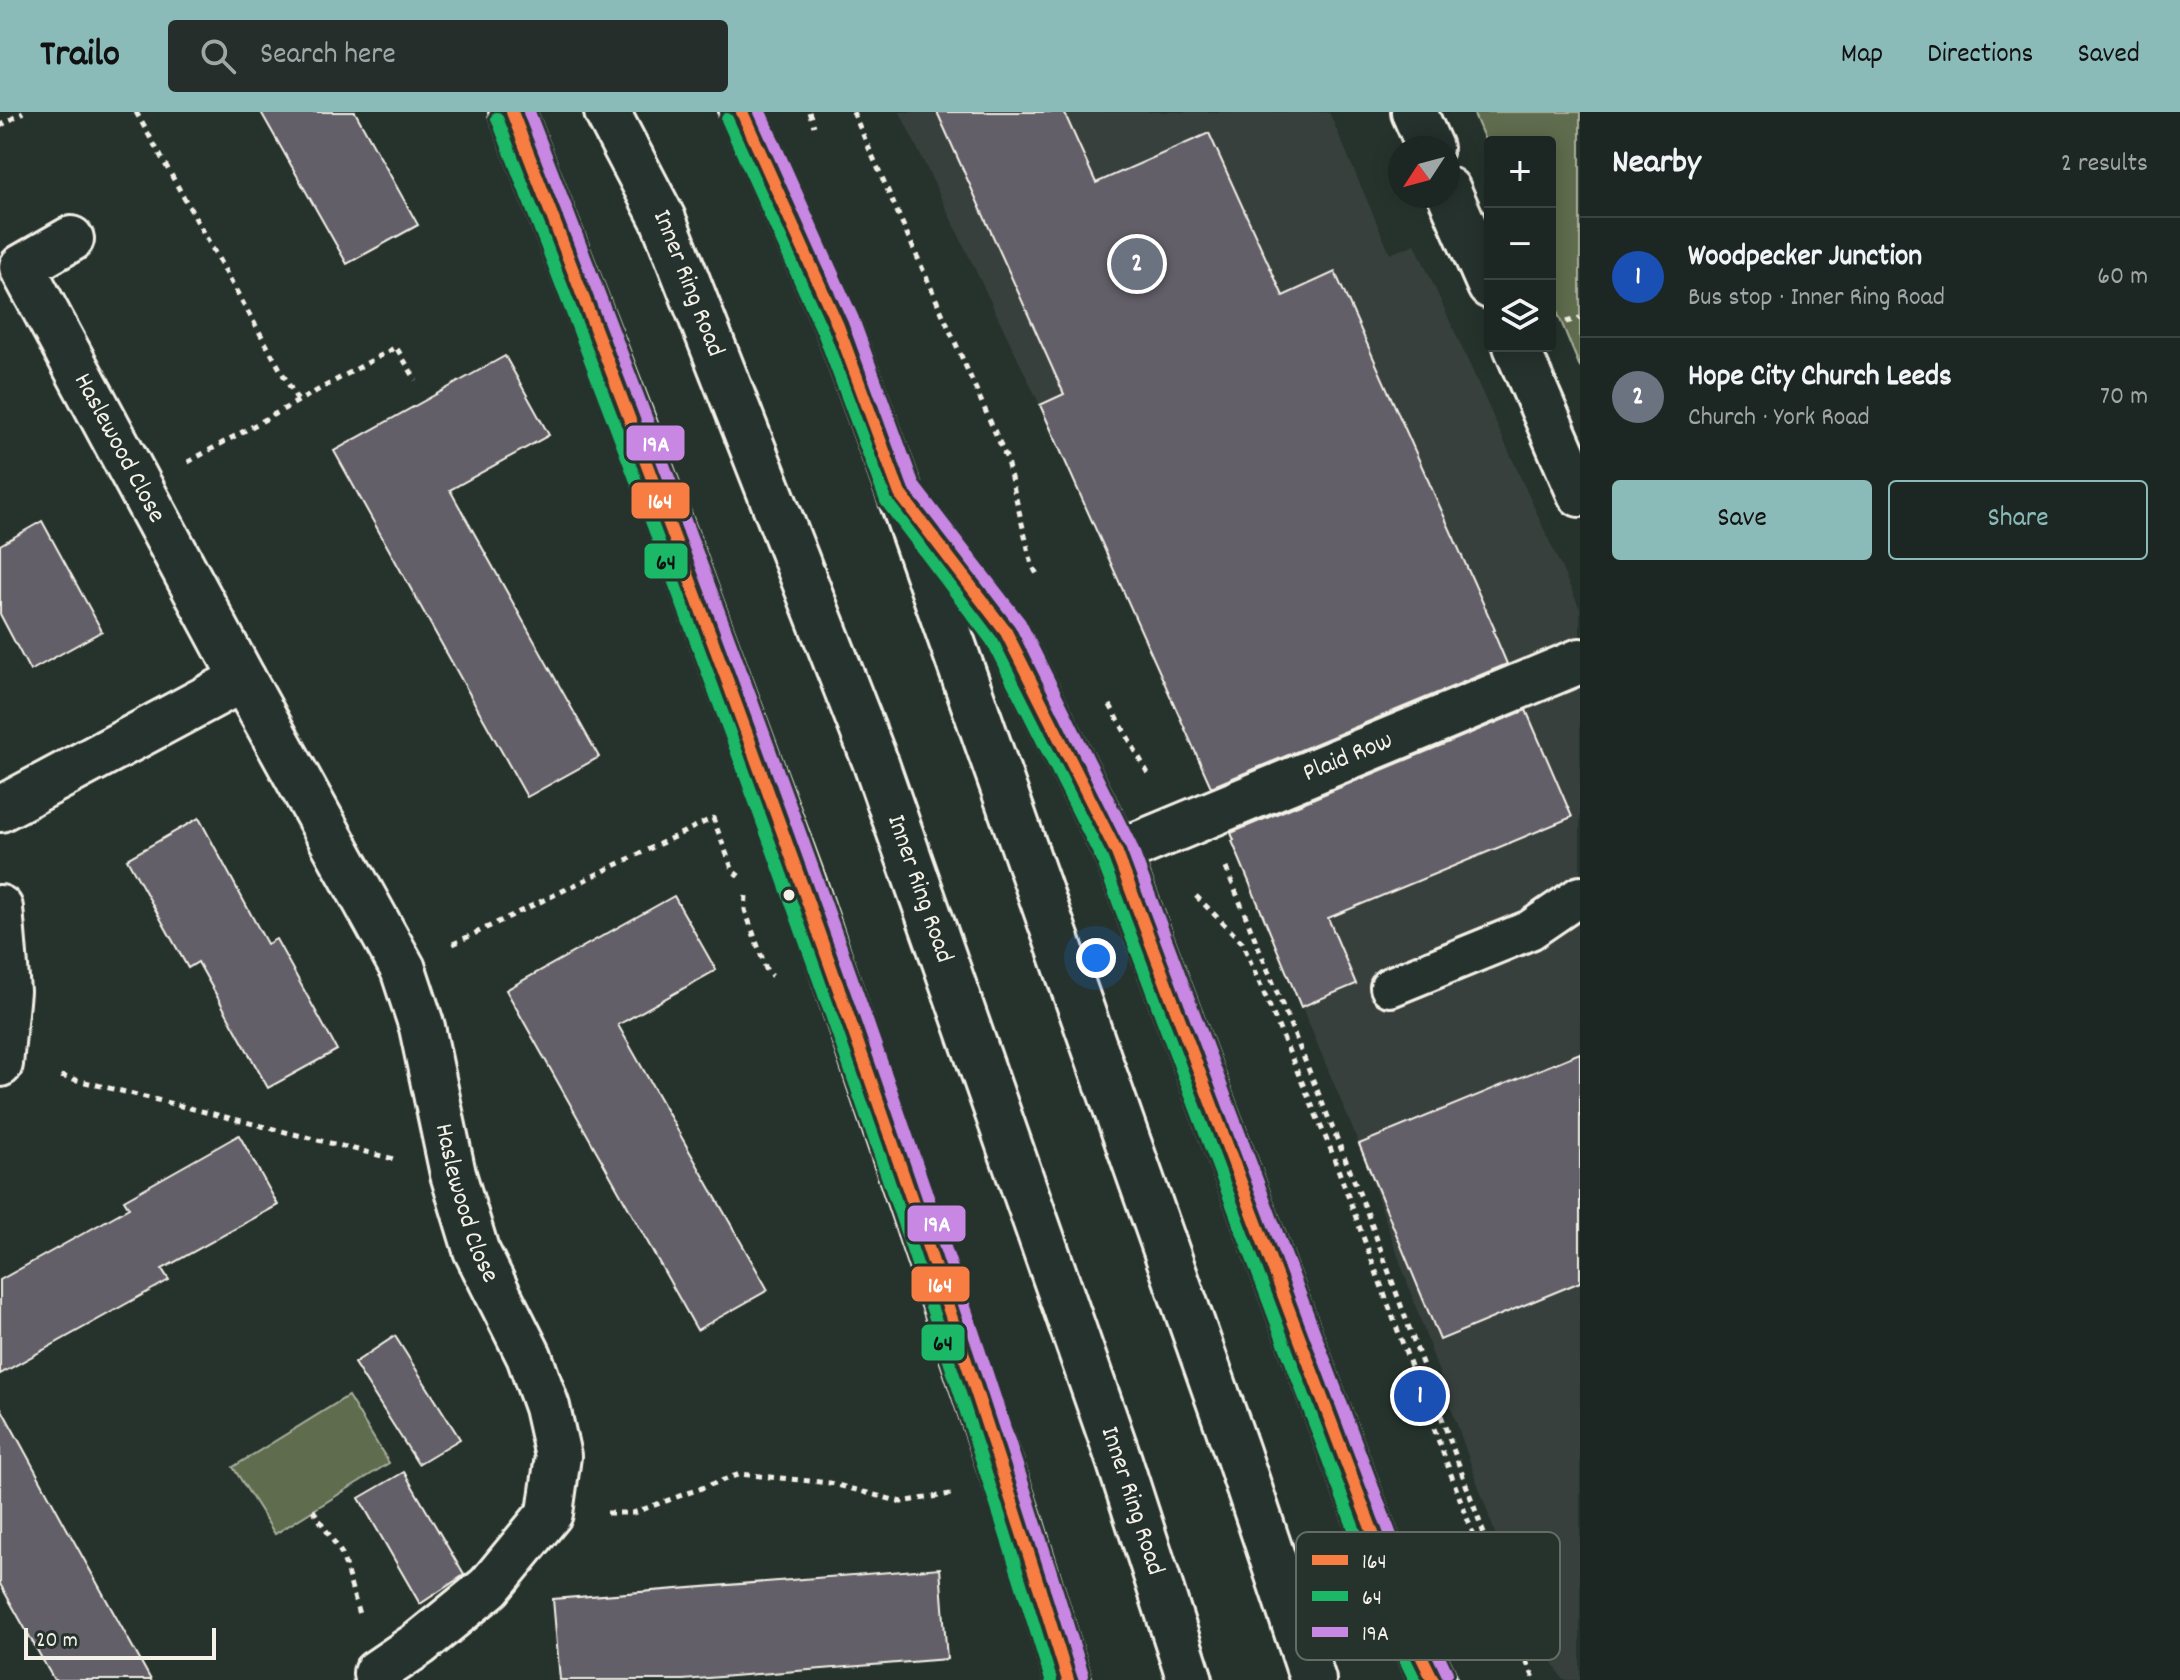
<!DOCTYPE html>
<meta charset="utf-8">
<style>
:root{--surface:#1c2622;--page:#252e2a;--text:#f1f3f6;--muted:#a0a5a5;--line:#3a4340;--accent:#8bbbb9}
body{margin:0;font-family:Dekko,sans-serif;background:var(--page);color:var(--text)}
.controls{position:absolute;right:24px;top:24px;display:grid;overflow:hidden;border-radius:8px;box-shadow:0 4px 20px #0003}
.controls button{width:72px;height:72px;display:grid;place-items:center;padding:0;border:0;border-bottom:2px solid var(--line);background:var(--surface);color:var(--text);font:40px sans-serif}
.compass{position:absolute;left:1388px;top:24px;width:72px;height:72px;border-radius:50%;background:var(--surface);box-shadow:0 4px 20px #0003;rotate:234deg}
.scale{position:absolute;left:24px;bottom:20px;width:192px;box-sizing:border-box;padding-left:8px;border:4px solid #f4f1e8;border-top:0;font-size:22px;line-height:28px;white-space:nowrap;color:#f4f1e8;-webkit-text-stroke:6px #26332d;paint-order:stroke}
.you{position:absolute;left:1096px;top:846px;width:28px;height:28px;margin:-20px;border:6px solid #fff;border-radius:50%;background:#1a73e8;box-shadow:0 0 0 12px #1a73e833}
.badge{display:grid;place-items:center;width:52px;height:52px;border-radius:50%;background:var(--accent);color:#fff;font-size:26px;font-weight:700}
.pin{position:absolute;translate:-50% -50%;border:4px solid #fff;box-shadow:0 2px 8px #0006}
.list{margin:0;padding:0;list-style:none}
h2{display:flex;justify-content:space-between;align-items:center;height:104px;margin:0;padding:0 32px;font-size:34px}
h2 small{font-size:26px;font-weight:400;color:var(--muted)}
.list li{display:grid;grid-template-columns:52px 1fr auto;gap:24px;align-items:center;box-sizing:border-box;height:120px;padding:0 32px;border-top:2px solid var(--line)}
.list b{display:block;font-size:30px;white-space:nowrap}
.list p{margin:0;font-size:26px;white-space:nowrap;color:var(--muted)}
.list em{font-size:26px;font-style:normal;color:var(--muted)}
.actions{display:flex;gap:16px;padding:24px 32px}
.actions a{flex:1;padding:18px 0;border:2px solid var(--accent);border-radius:8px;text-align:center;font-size:28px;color:var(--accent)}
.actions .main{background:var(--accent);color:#111}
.icon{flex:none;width:44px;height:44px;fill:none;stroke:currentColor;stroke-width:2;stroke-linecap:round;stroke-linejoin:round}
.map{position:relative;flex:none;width:1580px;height:1568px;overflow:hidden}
header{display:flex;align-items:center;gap:48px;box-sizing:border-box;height:112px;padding:0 40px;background:var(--accent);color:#111}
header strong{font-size:38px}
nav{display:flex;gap:44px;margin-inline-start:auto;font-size:28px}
.search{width:560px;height:72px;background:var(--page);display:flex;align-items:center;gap:20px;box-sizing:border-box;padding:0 28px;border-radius:8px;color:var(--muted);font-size:30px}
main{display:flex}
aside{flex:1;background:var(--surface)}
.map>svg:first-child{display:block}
.built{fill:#38403e}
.green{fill:#5f6c4e;stroke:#aaae9b;stroke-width:2}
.building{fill:#635e67;stroke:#f4f1e8;stroke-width:2}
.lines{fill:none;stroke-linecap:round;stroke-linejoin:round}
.service-casing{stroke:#f4f1e8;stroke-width:44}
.minor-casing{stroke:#f4f1e8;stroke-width:50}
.trunk-casing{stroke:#f4f1e8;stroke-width:50}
.motorway-casing{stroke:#f4f1e8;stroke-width:50}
.path{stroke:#f4f1e8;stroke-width:5;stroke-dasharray:6 6;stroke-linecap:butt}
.service{stroke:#26332d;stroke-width:38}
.minor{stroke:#26332d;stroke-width:44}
.trunk{stroke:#26332d;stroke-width:44}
.motorway{stroke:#26332d;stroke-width:44}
.bus-1-casing{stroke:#26332d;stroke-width:18}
.bus-2-casing{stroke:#26332d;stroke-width:18}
.bus-3-casing{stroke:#26332d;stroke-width:18}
.bus-1{stroke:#f77d43;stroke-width:12}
.bus-2{stroke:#1ab867;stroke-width:12}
.bus-3{stroke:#c787e3;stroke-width:12}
.bus-dot{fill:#f4f1e8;stroke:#26332d;stroke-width:3}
.labels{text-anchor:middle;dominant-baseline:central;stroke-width:6;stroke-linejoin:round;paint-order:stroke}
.street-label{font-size:26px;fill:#f4f1e8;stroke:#26332d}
.key{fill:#26332d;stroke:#646c65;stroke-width:2}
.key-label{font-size:22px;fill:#f4f1e8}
.line-badge{stroke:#26332d;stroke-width:3}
.badge-label{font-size:22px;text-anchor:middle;font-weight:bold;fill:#fff}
.pale-badge-label{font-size:22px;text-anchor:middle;font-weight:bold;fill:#111}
</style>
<header>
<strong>Trailo</strong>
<div class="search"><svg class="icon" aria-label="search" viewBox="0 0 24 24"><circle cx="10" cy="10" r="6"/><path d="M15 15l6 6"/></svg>Search here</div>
<nav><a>Map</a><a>Directions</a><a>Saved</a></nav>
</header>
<main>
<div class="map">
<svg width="1580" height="1568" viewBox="0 0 1580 1568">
<rect width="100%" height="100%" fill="#26332d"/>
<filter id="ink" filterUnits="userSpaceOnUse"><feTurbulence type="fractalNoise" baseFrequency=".0125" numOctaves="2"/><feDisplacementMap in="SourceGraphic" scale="16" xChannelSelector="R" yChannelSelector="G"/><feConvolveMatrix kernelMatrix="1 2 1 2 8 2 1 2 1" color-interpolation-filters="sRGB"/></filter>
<g filter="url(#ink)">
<!-- built -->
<polygon class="built" points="900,0 1329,0 1390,142 1415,132 1580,497 1580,1568 1563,1568 1517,1484 1359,1032 1200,650 1040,293"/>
<!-- green -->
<g class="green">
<polygon points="1473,0 1580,0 1580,255 1550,183 1550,30 1490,30 1490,40"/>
<polygon points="348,1284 389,1351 275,1422 233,1355"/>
</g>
<!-- building -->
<g class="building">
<polygon points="261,0 355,0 418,113 347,152"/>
<polygon points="937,0 1064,0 1096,71 1209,21 1283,184 1335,160 1495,518 1493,519 1507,552 1211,675 1040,293 1064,282"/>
<polygon points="505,244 549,323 450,378 599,645 527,685 334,339"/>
<polygon points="42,409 102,519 30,559 0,502 0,433"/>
<polygon points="1526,598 1572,705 1328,806 1356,872 1301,895 1232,729 1234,728 1231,721"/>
<polygon points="199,706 267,832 276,827 337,938 268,976 198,850 188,856 127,747"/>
<polygon points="674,784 716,858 618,913 768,1178 697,1218 506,878"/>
<polygon points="1580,941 1580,1170 1440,1228 1359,1032"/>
<polygon points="239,1023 278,1093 162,1157 169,1168 0,1262 0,1168 129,1096 124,1088"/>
<polygon points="395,1224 460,1327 418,1352 354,1251"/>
<polygon points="0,1294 71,1424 151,1568 54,1568 0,1472"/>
<polygon points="404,1360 464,1463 420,1492 359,1386"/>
<polygon points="940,1456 947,1547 683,1568 560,1568 553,1487"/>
</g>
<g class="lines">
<!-- service casing -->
<g class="service-casing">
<polyline id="service" points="1390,875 1530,818 1580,784"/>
</g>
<!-- minor casing -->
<g class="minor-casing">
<g id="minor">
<polyline points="1414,0 1430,36"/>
<polyline points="1448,78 1490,174"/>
<path id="s1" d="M71,127l-49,28 221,412 160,290 19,58 31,147 23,76 53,106 18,51 11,49 -8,57 -61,74 -69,56 -44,30 1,7"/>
<polyline points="1516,234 1580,382"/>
<polyline points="0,697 243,567"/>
<path id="s2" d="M1117,741l463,-192"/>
<polyline points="0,796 7,879 0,952"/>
</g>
</g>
<!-- trunk casing -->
<g class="trunk-casing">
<g id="trunk">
<polyline points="512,0 634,315 804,774 1020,1412 1068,1568"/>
<polyline points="742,0 838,214 900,382 1237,1340 1313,1568"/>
<polyline points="925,415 1006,520 1117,741 1412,1525 1433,1568"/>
</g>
</g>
<!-- motorway casing -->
<g class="motorway-casing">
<g id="motorway">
<path id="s3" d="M607,0l56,107 212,542 244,699 71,220"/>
</g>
</g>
<!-- path -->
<g class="path">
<polyline points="136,0 298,289"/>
<polyline points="809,0 814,14"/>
<polyline points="853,0 1006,345 1032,453 1039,466"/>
<polyline points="0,14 23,0"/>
<polyline points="1566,210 1580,206"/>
<polyline points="188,350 396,235 416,268"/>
<polyline points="1110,593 1150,665"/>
<polyline points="1226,756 1367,1100 1508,1488 1512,1517"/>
<polyline points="746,784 745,798 766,857 772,864"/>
<polyline points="1196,784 1242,830 1331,1038 1489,1465 1492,1491 1513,1522 1535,1568"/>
<polyline points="453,832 713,706 733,759 739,764"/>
<polyline points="61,964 394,1047"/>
<polyline points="313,1398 342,1442 360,1506"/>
<polyline points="607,1401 633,1401 740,1362 830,1371 901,1390 951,1382"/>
</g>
<!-- service -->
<use href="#service" class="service"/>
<!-- minor -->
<use href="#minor" class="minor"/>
<!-- trunk -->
<use href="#trunk" class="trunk"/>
<!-- motorway -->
<use href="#motorway" class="motorway"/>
<!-- bus-1 casing -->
<g class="bus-1-casing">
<g id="bus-1">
<path d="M512,0c200,517 393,1038 556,1568"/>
<polyline points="742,0 838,214 900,382 1006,520 1117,741 1412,1525 1433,1568"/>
</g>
</g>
<!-- bus-2 casing -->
<g class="bus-2-casing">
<g id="bus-2">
<path d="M497,6c200,515 392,1034 554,1562"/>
<polyline points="727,7 823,220 886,389 992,529 1102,747 1397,1531 1415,1568"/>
</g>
</g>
<!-- bus-3 casing -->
<g class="bus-3-casing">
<g id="bus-3">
<path d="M529,0c200,516 392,1035 554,1563"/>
<polyline points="760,0 853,207 914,374 1020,511 1131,734 1427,1519 1447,1561"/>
</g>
</g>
<!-- bus-1 -->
<use href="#bus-1" class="bus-1"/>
<!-- bus-2 -->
<use href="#bus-2" class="bus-2"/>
<!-- bus-3 -->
<use href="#bus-3" class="bus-3"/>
</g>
</g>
<!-- markers -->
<circle class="bus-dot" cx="789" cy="783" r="7"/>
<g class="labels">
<!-- street labels -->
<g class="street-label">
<text stroke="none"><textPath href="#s3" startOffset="190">Inner Ring Road</textPath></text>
<text stroke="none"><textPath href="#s1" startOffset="262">Haslewood Close</textPath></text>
<text stroke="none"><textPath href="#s2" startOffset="250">Plaid Row</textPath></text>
<text stroke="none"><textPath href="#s3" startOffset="838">Inner Ring Road</textPath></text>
<text stroke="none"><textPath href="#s1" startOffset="1098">Haslewood Close</textPath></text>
<text stroke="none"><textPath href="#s3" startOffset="1486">Inner Ring Road</textPath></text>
</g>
</g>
<!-- legend -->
<rect x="1296" y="1420" width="264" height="128" rx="12" class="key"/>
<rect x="1312" y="1443" width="36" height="10" fill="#f77d43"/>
<rect x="1312" y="1479" width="36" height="10" fill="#1ab867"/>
<rect x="1312" y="1515" width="36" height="10" fill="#c787e3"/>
<g class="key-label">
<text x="1362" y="1456">164</text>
<text x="1362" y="1492">64</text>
<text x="1362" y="1528">19A</text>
</g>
<g class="line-badge">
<rect x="625" y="312" width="61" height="38" rx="8" fill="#c787e3"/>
<rect x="630" y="369" width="61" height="39" rx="8" fill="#f77d43"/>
<rect x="643" y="430" width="46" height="38" rx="8" fill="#1ab867"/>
<rect x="906" y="1092" width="61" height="39" rx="8" fill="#c787e3"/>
<rect x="910" y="1153" width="61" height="38" rx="8" fill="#f77d43"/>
<rect x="920" y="1211" width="46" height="39" rx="8" fill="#1ab867"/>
</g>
<g class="badge-label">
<text x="656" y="339">19A</text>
<text x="660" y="396">164</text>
<text x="937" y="1119">19A</text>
<text x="940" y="1180">164</text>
</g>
<g class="pale-badge-label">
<text x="666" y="457">64</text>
<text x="943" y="1238">64</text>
</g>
</svg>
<div class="controls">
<button>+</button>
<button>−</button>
<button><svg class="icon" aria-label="layers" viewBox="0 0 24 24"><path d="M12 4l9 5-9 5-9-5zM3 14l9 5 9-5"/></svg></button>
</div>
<svg class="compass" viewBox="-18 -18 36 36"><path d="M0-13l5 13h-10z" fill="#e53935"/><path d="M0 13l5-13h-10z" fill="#a0a5a5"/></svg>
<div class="scale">20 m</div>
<div class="you"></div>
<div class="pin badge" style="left:1420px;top:1284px;background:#1a4fb4">1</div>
<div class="pin badge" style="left:1137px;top:152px;background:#6b7280">2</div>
</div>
<aside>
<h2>Nearby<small>2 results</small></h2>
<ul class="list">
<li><span class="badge" style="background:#1a4fb4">1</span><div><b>Woodpecker Junction</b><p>Bus stop · Inner Ring Road</p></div><em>60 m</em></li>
<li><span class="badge" style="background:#6b7280">2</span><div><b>Hope City Church Leeds</b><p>Church · York Road</p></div><em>70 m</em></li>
</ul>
<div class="actions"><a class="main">Save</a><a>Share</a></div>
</aside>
</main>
